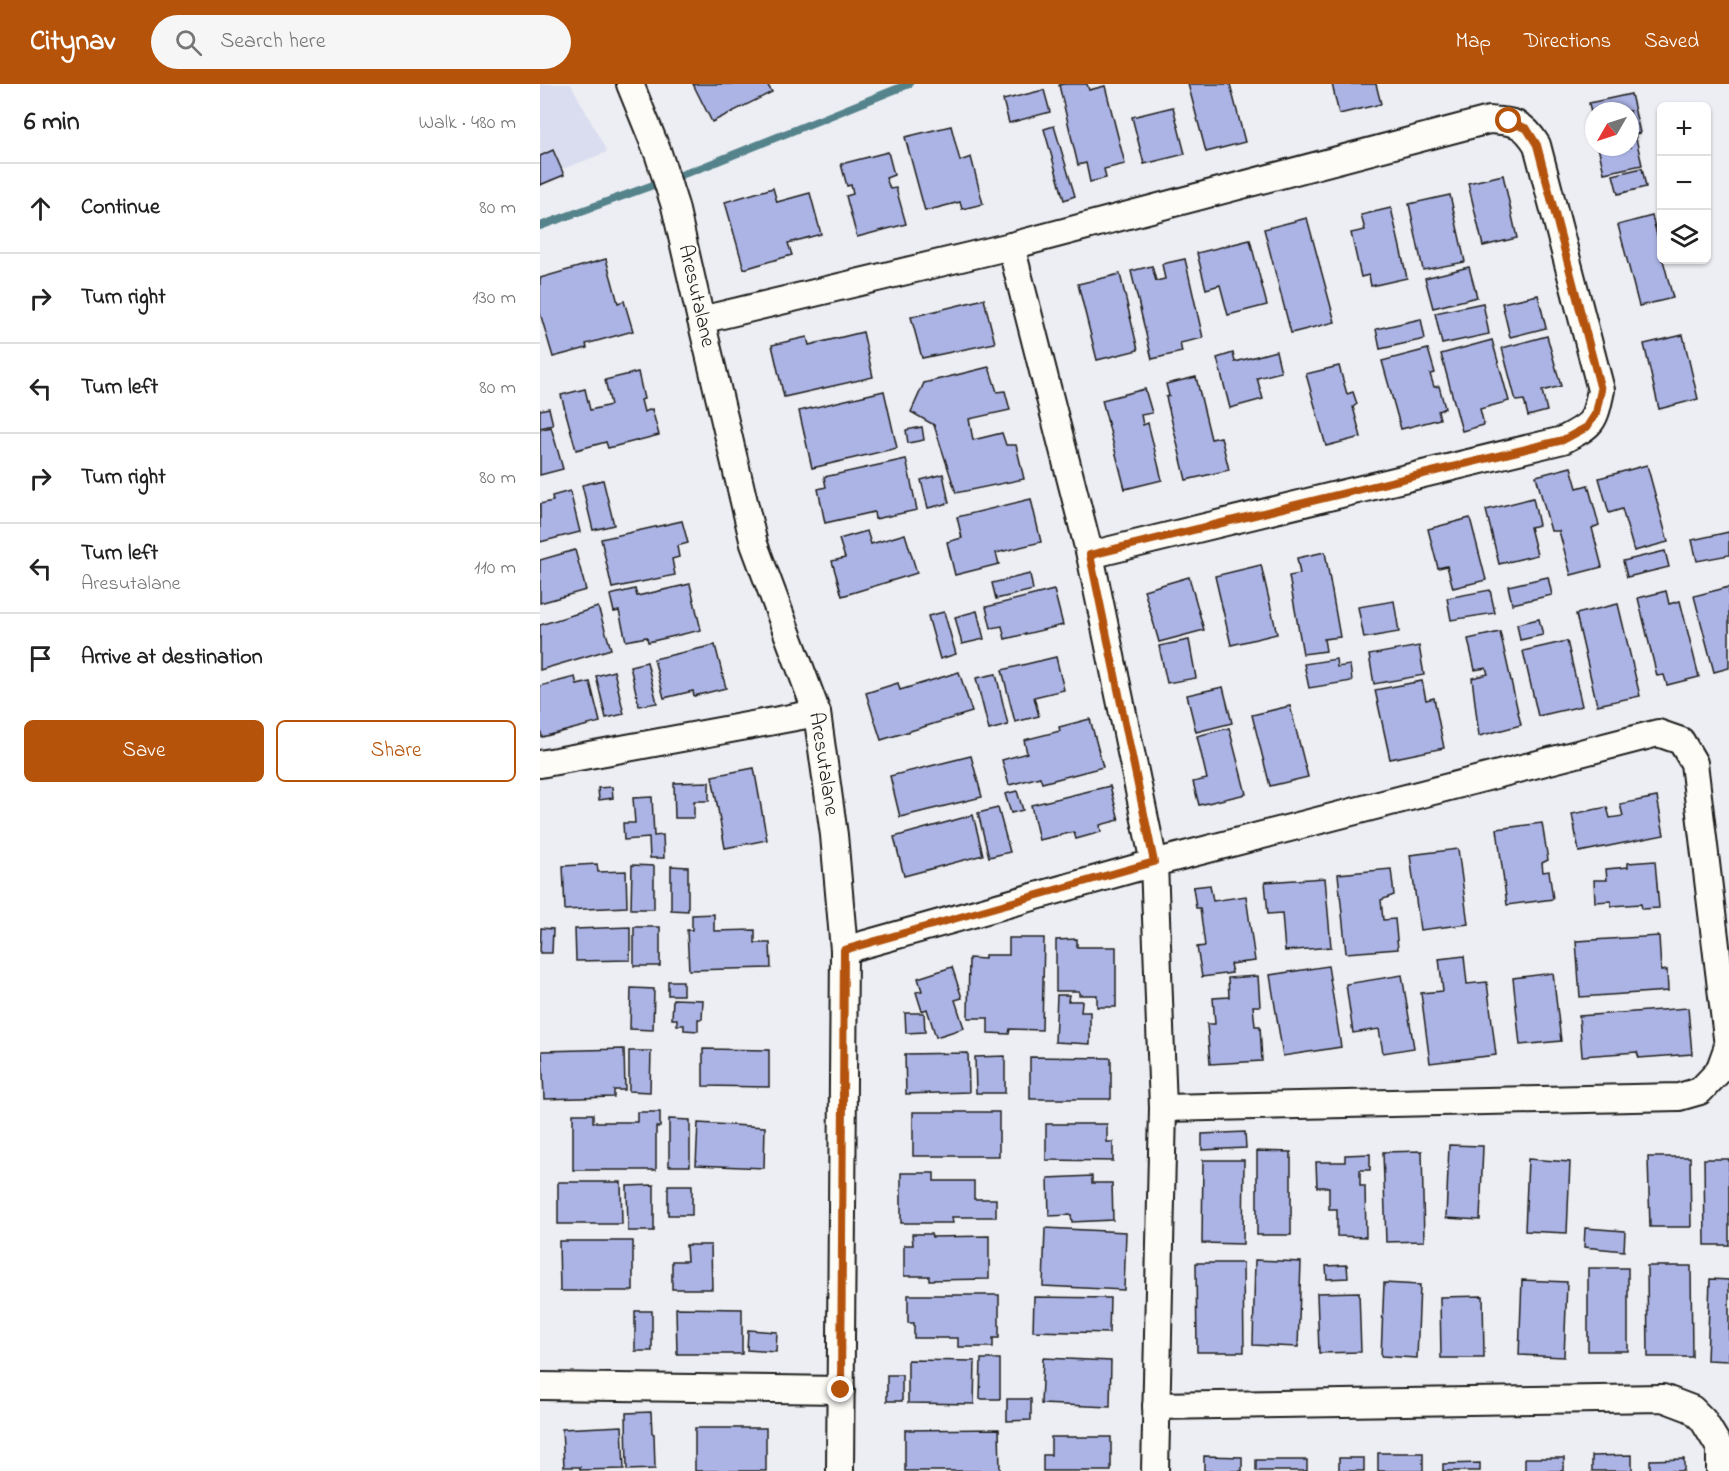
<!DOCTYPE html>
<meta charset="utf-8">
<style>
:root{--surface:#fff;--page:#f6f6f6;--text:#222;--muted:#767676;--line:#e0e0e0;--accent:#b45309}
body{margin:0;font-family:"Indie Flower",sans-serif;background:var(--page);color:var(--text)}
.controls{position:absolute;right:18px;top:18px;display:grid;overflow:hidden;border-radius:9px;box-shadow:0 2px 4px #0004}
.controls button{width:54px;height:54px;display:grid;place-items:center;padding:0;border:0;border-bottom:2px solid var(--line);background:var(--surface);color:var(--text);font:30px sans-serif}
.compass{position:absolute;left:1045px;top:18px;width:54px;height:54px;border-radius:50%;background:var(--surface);box-shadow:0 2px 4px #0004;rotate:231deg}
.stop{position:absolute;width:18px;height:18px;margin:-14px;border:4px solid #b45309;border-radius:50%;background:#fff}
.stop.end{background:#b45309;border-color:#fff;box-shadow:0 2px 6px #0008}
.list{margin:0;padding:0;list-style:none}
h2{display:flex;justify-content:space-between;align-items:center;height:78px;margin:0;padding:0 24px;font-size:26px}
h2 small{font-size:20px;font-weight:400;color:var(--muted)}
.list li{display:grid;grid-template-columns:39px 1fr auto;gap:18px;align-items:center;box-sizing:border-box;height:90px;padding:0 24px;border-top:2px solid var(--line)}
.list b{display:block;font-size:22px;white-space:nowrap}
.list p{margin:0;font-size:20px;white-space:nowrap;color:var(--muted)}
.list em{font-size:20px;font-style:normal;color:var(--muted)}
.actions{display:flex;gap:12px;padding:18px 24px}
.actions a{flex:1;padding:14px 0;border:2px solid var(--accent);border-radius:9px;text-align:center;font-size:21px;color:var(--accent)}
.actions .main{background:var(--accent);color:#fff}
.icon{flex:none;width:33px;height:33px;fill:none;stroke:currentColor;stroke-width:2;stroke-linecap:round;stroke-linejoin:round}
.map{position:relative;flex:none;width:1189px;height:1387px;overflow:hidden}
header{display:flex;align-items:center;gap:36px;box-sizing:border-box;height:84px;padding:0 30px;background:var(--accent);color:#fff}
header strong{font-size:28px}
nav{display:flex;gap:33px;margin-inline-start:auto;font-size:21px}
.search{width:420px;height:54px;background:var(--page);display:flex;align-items:center;gap:15px;box-sizing:border-box;padding:0 21px;border-radius:33px;color:var(--muted);font-size:22px}
main{display:flex}
aside{flex:1;background:var(--surface)}
.map>svg:first-child{display:block}
.built{fill:#daddef}
.lines{fill:none;stroke-linecap:round;stroke-linejoin:round}
.stream{stroke:#54838c;stroke-width:8}
.building{fill:#acb4e5;stroke:#1c1c1c;stroke-width:1.5}
.street-casing{stroke:#1c1c1c;stroke-width:30}
.street{stroke:#fdfcf7;stroke-width:26}
.route{stroke:#b45309;stroke-width:8}
.labels{text-anchor:middle;dominant-baseline:central;stroke-width:4.5;stroke-linejoin:round;paint-order:stroke}
.street-label{font-size:21px;fill:#1c1c1c;stroke:#fdfcf7}
</style>
<header>
<strong>Citynav</strong>
<div class="search"><svg class="icon" aria-label="search" viewBox="0 0 24 24"><circle cx="10" cy="10" r="6"/><path d="M15 15l6 6"/></svg>Search here</div>
<nav><a>Map</a><a>Directions</a><a>Saved</a></nav>
</header>
<main>
<aside>
<h2>6 min<small>Walk · 480 m</small></h2>
<ul class="list">
<li><svg class="icon" aria-label="ahead" viewBox="0 0 24 24"><path d="M12 20V5M6 11l6-6 6 6"/></svg><div><b>Continue</b></div><em>80 m</em></li>
<li><svg class="icon" aria-label="right" viewBox="0 0 24 24"><path d="M7 20v-9h11M14 6l5 5-5 5"/></svg><div><b>Turn right</b></div><em>130 m</em></li>
<li><svg class="icon" aria-label="left" viewBox="0 0 24 24"><path d="M17 20v-9H6M10 6l-5 5 5 5"/></svg><div><b>Turn left</b></div><em>80 m</em></li>
<li><svg class="icon" aria-label="right" viewBox="0 0 24 24"><path d="M7 20v-9h11M14 6l5 5-5 5"/></svg><div><b>Turn right</b></div><em>80 m</em></li>
<li><svg class="icon" aria-label="left" viewBox="0 0 24 24"><path d="M17 20v-9H6M10 6l-5 5 5 5"/></svg><div><b>Turn left</b><p>Aresutalane</p></div><em>110 m</em></li>
<li><svg class="icon" aria-label="arrive" viewBox="0 0 24 24"><path d="M6 21V4h12l-3 4 3 4H6"/></svg><div><b>Arrive at destination</b></div></li>
</ul>
<div class="actions"><a class="main">Save</a><a>Share</a></div>
</aside>
<div class="map">
<svg width="1189" height="1387" viewBox="0 0 1189 1387">
<rect width="100%" height="100%" fill="#edeef3"/>
<filter id="ink" filterUnits="userSpaceOnUse"><feTurbulence type="fractalNoise" baseFrequency=".0167" numOctaves="2"/><feDisplacementMap in="SourceGraphic" scale="12" xChannelSelector="R" yChannelSelector="G"/><feConvolveMatrix kernelMatrix="1 2 1 2 8 2 1 2 1" color-interpolation-filters="sRGB"/></filter>
<g filter="url(#ink)">
<!-- built -->
<polygon class="built" points="0,0 31,0 67,68 0,94"/>
<g class="lines">
<!-- stream -->
<polyline class="stream" points="0,142 163,83 369,0"/>
</g>
<!-- building -->
<g class="building">
<polygon points="153,0 227,0 232,8 172,38"/>
<polygon points="524,0 547,0 549,6 565,2 585,80 564,85 566,94 550,98 546,79 538,81 519,1"/>
<polygon points="648,0 690,0 705,58 666,68"/>
<polygon points="792,0 836,0 841,20 799,30"/>
<polygon points="504,6 510,28 469,39 463,16"/>
<polygon points="1091,10 1100,49 1095,50 1102,81 1064,89 1058,63 1090,63 1090,27 1054,27 1054,44 1049,19"/>
<polygon points="633,23 645,70 604,80 592,33"/>
<polygon points="411,42 420,77 431,73 443,120 422,125 420,118 385,127 365,53"/>
<polygon points="514,42 535,112 524,116 504,45"/>
<polygon points="13,66 24,91 0,101 0,72"/>
<polygon points="348,68 354,91 346,94 350,105 356,104 366,140 317,153 306,112 313,110 311,101 307,102 301,80"/>
<polygon points="1102,84 1106,103 1078,110 1073,91"/>
<polygon points="963,91 977,154 943,162 928,99"/>
<polygon points="233,104 237,118 270,109 281,150 248,159 252,171 204,185 185,118"/>
<polygon points="910,111 925,178 883,186 869,120"/>
<polygon points="851,124 867,194 831,202 829,191 821,193 811,149 825,146 821,131"/>
<polygon points="1112,132 1122,170 1122,176 1123,176 1133,214 1099,222 1078,141"/>
<polygon points="767,134 795,238 751,249 724,145"/>
<polygon points="710,156 727,221 688,231 680,201 666,205 657,169"/>
<polygon points="66,175 78,219 84,217 93,247 46,260 47,264 13,273 0,229 0,194"/>
<polygon points="645,175 663,254 640,259 642,268 612,275 591,187 612,182 616,197 625,195 622,180"/>
<polygon points="929,183 937,213 893,224 885,194"/>
<polygon points="580,190 598,266 557,276 538,200"/>
<polygon points="998,211 1006,244 970,253 962,219"/>
<polygon points="444,215 455,259 382,274 371,233"/>
<polygon points="943,219 949,250 902,260 895,229"/>
<polygon points="881,235 885,255 840,265 836,245"/>
<polygon points="323,248 333,293 244,313 232,261 267,253 269,261"/>
<polygon points="1143,251 1158,315 1119,325 1104,260"/>
<polygon points="1007,252 1021,302 1002,307 1007,327 988,332 984,316 976,317 962,264"/>
<polygon points="952,256 969,317 940,325 944,341 922,347 901,270"/>
<polygon points="888,265 895,289 890,290 894,303 899,302 905,324 898,327 900,335 861,345 842,277"/>
<polygon points="736,267 741,288 717,294 723,315 690,324 677,274 693,269 695,278"/>
<polygon points="799,282 807,310 813,308 817,320 813,323 821,353 786,362 766,290"/>
<polygon points="449,283 457,308 465,307 470,326 429,335 433,356 462,349 466,361 476,361 484,395 416,409 394,341 371,328 384,299"/>
<polygon points="98,288 104,315 101,316 104,328 112,325 119,351 68,364 66,358 36,366 21,311 45,305 50,326 71,321 65,296"/>
<polygon points="656,293 671,355 681,353 689,386 646,396 626,313 629,312 626,300"/>
<polygon points="605,305 612,329 601,331 603,341 608,339 622,396 585,405 562,316"/>
<polygon points="344,307 357,364 272,384 259,327"/>
<polygon points="9,324 13,341 0,344 0,326"/>
<polygon points="11,343 23,385 0,391 0,346"/>
<polygon points="382,343 384,356 368,359 366,346"/>
<polygon points="366,375 377,426 335,435 334,428 285,439 278,405 286,403 284,393"/>
<polygon points="1107,381 1128,458 1094,467 1082,425 1069,429 1059,394"/>
<polygon points="1031,383 1037,404 1048,401 1059,441 1052,444 1062,483 1031,491 1019,447 1011,447 996,392"/>
<polygon points="403,390 409,419 388,424 381,396"/>
<polygon points="63,396 74,441 53,446 42,401"/>
<polygon points="30,407 40,448 0,458 0,420 13,417 12,412"/>
<polygon points="993,414 999,441 990,443 997,471 959,480 946,426"/>
<polygon points="491,415 501,458 456,469 459,480 415,491 407,458 422,454 417,433"/>
<polygon points="930,434 946,496 913,504 907,482 898,484 888,445"/>
<polygon points="142,437 148,459 137,462 139,473 132,475 135,491 72,504 61,455"/>
<polygon points="327,447 331,460 365,450 377,489 302,512 292,477 305,474 299,455"/>
<polygon points="1189,448 1189,471 1157,477 1152,456"/>
<polygon points="35,466 46,506 0,519 0,476"/>
<polygon points="1125,467 1129,483 1087,493 1083,477"/>
<polygon points="785,468 800,553 784,555 786,567 763,570 749,492 760,490 757,474"/>
<polygon points="721,481 737,550 691,561 675,492"/>
<polygon points="490,490 493,506 456,515 452,499"/>
<polygon points="649,493 664,546 619,558 604,506"/>
<polygon points="1008,493 1012,511 972,520 968,502"/>
<polygon points="150,500 161,546 108,558 107,553 86,557 79,527 74,528 70,511 95,505 97,512"/>
<polygon points="1189,503 1189,584 1174,588 1154,512"/>
<polygon points="514,506 523,541 465,555 462,542 451,544 446,523"/>
<polygon points="950,506 955,529 911,536 907,514"/>
<polygon points="1126,507 1129,520 1140,517 1159,593 1127,601 1124,591 1117,592 1098,514"/>
<polygon points="854,517 859,548 824,554 818,523"/>
<polygon points="1078,520 1100,612 1057,621 1036,530"/>
<polygon points="58,523 71,565 0,586 0,541"/>
<polygon points="437,527 444,555 422,560 415,533"/>
<polygon points="404,528 416,570 400,575 388,532"/>
<polygon points="999,535 1003,551 980,556 977,540"/>
<polygon points="960,548 981,641 939,652 932,594 948,590 946,584 935,586 928,555"/>
<polygon points="649,556 656,594 627,599 619,562"/>
<polygon points="1027,557 1042,622 998,632 983,567"/>
<polygon points="175,561 186,604 154,612 153,607 124,614 114,575"/>
<polygon points="879,562 884,591 834,600 829,571"/>
<polygon points="516,573 524,606 494,613 499,632 475,638 462,586"/>
<polygon points="796,575 797,583 810,581 812,597 769,604 764,580"/>
<polygon points="107,578 117,619 99,622 90,582"/>
<polygon points="74,587 84,630 66,634 56,592"/>
<polygon points="419,588 432,628 341,656 326,609 358,599 360,606"/>
<polygon points="456,590 468,641 449,646 436,594"/>
<polygon points="35,593 37,601 50,598 60,638 2,653 0,645 0,602"/>
<polygon points="882,597 886,616 894,614 904,664 850,675 835,606"/>
<polygon points="683,603 692,639 656,648 647,611"/>
<polygon points="750,622 768,693 730,702 712,631"/>
<polygon points="550,635 563,683 502,699 500,693 469,701 462,676 487,669 484,656 520,647 519,643"/>
<polygon points="689,644 706,710 659,721 653,698 667,695 657,652"/>
<polygon points="431,672 442,713 360,733 350,692"/>
<polygon points="214,684 227,756 185,764 172,692"/>
<polygon points="169,698 169,717 154,717 154,734 135,734 134,699"/>
<polygon points="570,702 579,736 560,741 561,748 536,755 534,748 499,756 491,721"/>
<polygon points="72,703 73,714 59,716 58,704"/>
<polygon points="477,707 483,726 471,729 465,710"/>
<polygon points="112,713 114,752 123,751 124,774 110,774 109,754 84,756 83,739 95,739 93,714"/>
<polygon points="1117,713 1124,751 1039,768 1032,730 1067,723 1070,734 1083,732 1080,720"/>
<polygon points="458,724 470,768 449,773 438,729"/>
<polygon points="433,731 443,771 364,792 354,753"/>
<polygon points="1002,739 1008,776 1002,779 1003,788 1009,787 1013,815 967,821 957,745"/>
<polygon points="918,765 928,840 880,846 870,771"/>
<polygon points="1115,777 1119,824 1102,825 1101,820 1071,822 1071,817 1055,818 1054,796 1067,796 1066,785 1088,783 1088,779"/>
<polygon points="57,780 58,788 86,787 87,823 25,826 23,782"/>
<polygon points="92,781 114,782 114,825 91,825"/>
<polygon points="131,782 148,783 148,827 131,826"/>
<polygon points="851,785 854,811 841,816 843,836 855,835 858,865 806,869 798,790"/>
<polygon points="785,794 791,863 745,867 742,829 728,830 725,798"/>
<polygon points="670,801 673,817 706,812 715,877 690,880 692,889 662,893 657,863 665,862 660,824 656,824 653,803"/>
<polygon points="174,830 174,847 215,846 215,859 230,859 231,884 149,886 147,846 152,846 152,831"/>
<polygon points="90,843 90,876 36,877 35,845"/>
<rect x="94" y="843" width="26" height="39"/>
<polygon points="1,844 13,845 12,869 0,869"/>
<polygon points="1119,852 1121,887 1127,886 1128,907 1040,913 1036,857"/>
<polygon points="469,854 504,854 502,946 470,945 469,950 448,949 448,934 428,934 429,874 445,875 445,871 469,871"/>
<polygon points="537,855 537,863 576,863 576,923 557,923 557,911 539,911 539,907 516,907 516,856"/>
<polygon points="924,872 927,900 947,898 956,971 890,979 881,909 903,907 899,875"/>
<polygon points="788,882 801,963 743,972 730,891"/>
<polygon points="412,883 422,914 415,916 424,944 396,953 387,925 382,927 376,908 382,907 378,894"/>
<polygon points="1013,889 1021,957 980,961 973,894"/>
<polygon points="862,891 874,964 843,969 839,945 813,949 806,900"/>
<polygon points="718,892 720,922 713,922 715,942 720,942 722,977 670,980 667,940 675,940 673,914 689,913 688,894"/>
<rect x="128" y="897" width="15" height="14"/>
<polygon points="91,904 114,905 113,946 90,945"/>
<polygon points="517,911 529,911 528,917 542,917 541,928 550,928 550,960 515,958"/>
<polygon points="133,915 163,916 162,935 158,935 158,947 144,946 144,941 137,941 137,935 132,935"/>
<polygon points="1148,924 1152,970 1099,974 1097,968 1042,972 1039,932"/>
<polygon points="365,929 384,929 385,948 366,949"/>
<polygon points="84,965 85,1006 74,1006 74,1013 4,1015 2,967"/>
<polygon points="163,965 229,966 229,1003 163,1002"/>
<polygon points="89,967 111,967 110,1008 89,1007"/>
<polygon points="428,969 429,1008 366,1010 365,970"/>
<polygon points="465,972 465,1009 436,1009 435,973"/>
<polygon points="490,973 571,974 571,1015 490,1015"/>
<polygon points="97,1028 120,1028 120,1043 116,1043 116,1086 33,1086 33,1030 53,1030 53,1038 97,1038"/>
<rect x="373" y="1028" width="86" height="44"/>
<polygon points="129,1035 150,1036 150,1082 129,1082"/>
<polygon points="158,1039 225,1043 224,1084 156,1081"/>
<polygon points="506,1040 567,1040 567,1058 573,1058 573,1077 506,1076"/>
<polygon points="705,1048 706,1064 662,1066 662,1050"/>
<polygon points="909,1061 943,1062 940,1136 906,1134"/>
<polygon points="717,1067 751,1068 751,1151 717,1151"/>
<polygon points="882,1067 884,1157 846,1158 843,1068"/>
<polygon points="830,1070 830,1086 820,1086 820,1102 825,1102 826,1153 797,1152 797,1125 789,1125 789,1103 777,1103 776,1078 805,1078 805,1071"/>
<polygon points="1108,1073 1150,1073 1151,1143 1110,1143"/>
<polygon points="988,1075 1030,1078 1027,1149 985,1147"/>
<polygon points="1164,1075 1189,1075 1189,1161 1165,1161"/>
<polygon points="663,1076 704,1076 703,1160 662,1159"/>
<polygon points="361,1089 394,1089 394,1097 434,1097 434,1115 456,1115 456,1133 412,1133 413,1139 361,1139"/>
<polygon points="552,1092 552,1099 572,1099 573,1136 532,1138 531,1131 509,1132 508,1094"/>
<polygon points="18,1098 81,1098 82,1140 18,1140"/>
<polygon points="114,1101 114,1147 88,1147 87,1102"/>
<rect x="128" y="1101" width="24" height="30"/>
<polygon points="505,1144 586,1148 584,1206 503,1202"/>
<polygon points="1045,1144 1085,1147 1084,1167 1044,1163"/>
<polygon points="372,1150 391,1150 392,1153 449,1152 449,1195 389,1196 389,1192 364,1192 364,1161 373,1161"/>
<polygon points="19,1157 93,1157 93,1207 20,1207"/>
<polygon points="146,1161 171,1161 172,1205 132,1205 132,1177 147,1177"/>
<polygon points="715,1176 761,1178 758,1263 713,1261"/>
<polygon points="656,1179 703,1179 704,1268 657,1268"/>
<polygon points="807,1181 808,1194 787,1195 786,1182"/>
<polygon points="1107,1182 1151,1182 1152,1273 1108,1273"/>
<rect x="1048" y="1184" width="40" height="83"/>
<polygon points="1170,1195 1189,1196 1189,1277 1167,1276"/>
<polygon points="982,1196 1027,1198 1024,1273 979,1271"/>
<polygon points="844,1199 880,1201 877,1274 841,1272"/>
<polygon points="819,1208 821,1268 779,1269 777,1209"/>
<polygon points="368,1211 459,1211 459,1254 453,1254 453,1263 418,1263 418,1254 374,1254 374,1239 368,1239"/>
<polygon points="943,1212 944,1274 901,1274 900,1213"/>
<polygon points="494,1213 570,1214 569,1249 493,1247"/>
<polygon points="136,1224 202,1225 202,1270 137,1270"/>
<rect x="95" y="1227" width="17" height="40"/>
<polygon points="208,1246 237,1248 236,1268 207,1266"/>
<polygon points="503,1274 571,1277 570,1323 501,1320"/>
<polygon points="441,1275 460,1275 460,1315 440,1315"/>
<polygon points="368,1276 435,1277 434,1320 368,1319"/>
<rect x="347" y="1291" width="15" height="26"/>
<polygon points="467,1315 491,1315 491,1336 467,1337"/>
<polygon points="111,1328 112,1349 114,1350 115,1385 87,1386 86,1329"/>
<polygon points="82,1342 84,1385 40,1386 40,1383 24,1383 22,1345"/>
<rect x="155" y="1344" width="71" height="43"/>
<polygon points="459,1345 460,1387 365,1387 365,1346"/>
<polygon points="511,1353 571,1353 571,1387 503,1387 503,1371 511,1371"/>
<rect x="838" y="1369" width="45" height="18"/>
<polygon points="1092,1371 1092,1387 1052,1387 1052,1372"/>
<polygon points="664,1372 702,1373 702,1387 664,1387"/>
<rect x="799" y="1374" width="25" height="13"/>
<rect x="985" y="1374" width="39" height="13"/>
<polygon points="1144,1375 1144,1387 1110,1387 1110,1376"/>
<rect x="716" y="1376" width="51" height="11"/>
<polygon points="940,1379 940,1387 903,1387 903,1380"/>
</g>
<g class="lines">
<!-- street casing -->
<g class="street-casing">
<g id="street">
<polyline points="90,0 118,69 135,122 161,236 214,460 277,629 294,751 304,866 300,1387"/>
<polyline points="471,162 550,471 614,779 623,1024 615,1387"/>
<path d="M161,236l310,-74 478,-126c26,2 34,2 48,25l64,245c-7,34 -8,34 -38,50l-473,115"/>
<polyline points="0,680 277,629"/>
<polyline points="304,866 614,779 1118,649 1141,657 1154,679 1188,962 1179,987 1160,1007 1139,1013 623,1024"/>
<polyline points="0,1302 301,1306"/>
<polyline points="616,1322 1123,1314 1152,1325 1163,1336 1180,1364 1180,1387"/>
</g>
</g>
<!-- street -->
<use href="#street" class="street"/>
</g>
</g>
<g class="lines" filter="url(#ink)">
<!-- route -->
<polyline class="route" points="301,1306 304,866 614,778 550,471 1023,356 1047,343 1056,329 1061,306 997,61 987,45 969,37"/>
</g>
<g class="labels">
<!-- street labels -->
<g class="street-label">
<text transform="translate(156 212) rotate(77)">Aresutalane</text>
<text transform="translate(283 680) rotate(81)">Aresutalane</text>
</g>
</g>
</svg>
<div class="controls">
<button>+</button>
<button>−</button>
<button><svg class="icon" aria-label="layers" viewBox="0 0 24 24"><path d="M12 4l9 5-9 5-9-5zM3 14l9 5 9-5"/></svg></button>
</div>
<svg class="compass" viewBox="-18 -18 36 36"><path d="M0-13l5 13h-10z" fill="#e53935"/><path d="M0 13l5-13h-10z" fill="#767676"/></svg>
<div class="stop" style="left:969px;top:37px"></div>
<div class="stop end" style="left:301px;top:1306px"></div>
</div>
</main>
